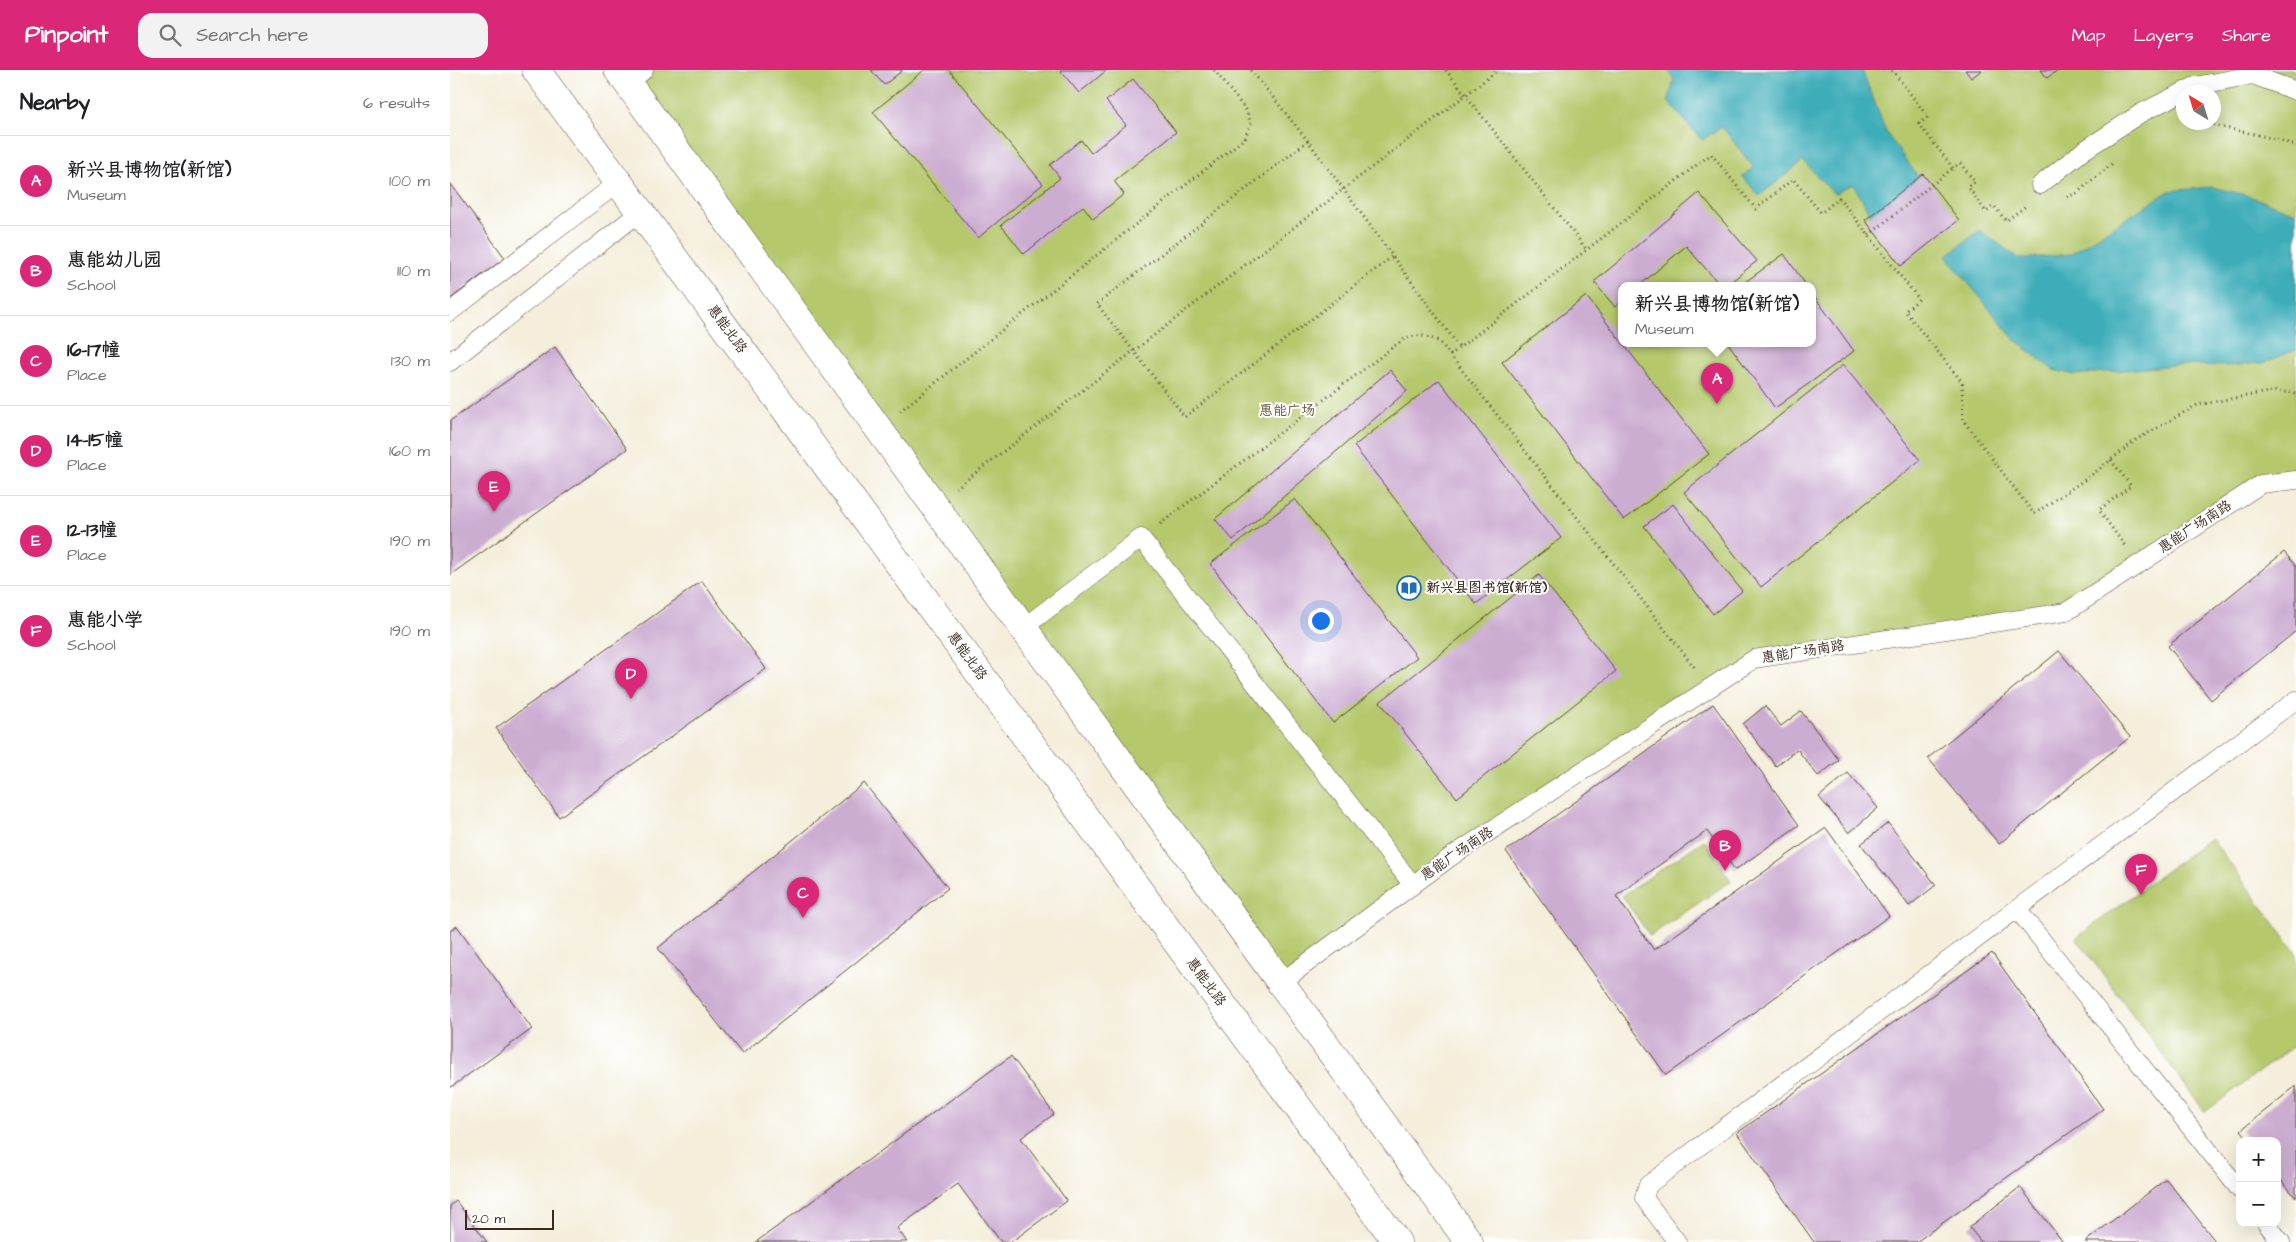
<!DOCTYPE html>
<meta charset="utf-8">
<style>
:root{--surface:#fff;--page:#f2f2f2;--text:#202124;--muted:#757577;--line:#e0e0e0;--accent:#db2777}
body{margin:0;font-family:"Architects Daughter","LXGW WenKai TC",sans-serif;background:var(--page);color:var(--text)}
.controls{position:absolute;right:15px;bottom:15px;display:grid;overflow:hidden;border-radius:10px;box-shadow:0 5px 20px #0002}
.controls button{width:45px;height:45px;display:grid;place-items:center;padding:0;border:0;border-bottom:1px solid var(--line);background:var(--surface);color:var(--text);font:25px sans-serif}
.compass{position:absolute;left:1726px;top:15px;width:45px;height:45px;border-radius:50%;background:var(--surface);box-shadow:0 5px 20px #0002;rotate:322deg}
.scale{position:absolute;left:15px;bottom:12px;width:89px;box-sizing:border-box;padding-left:5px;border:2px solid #3b2a1e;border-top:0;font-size:14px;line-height:18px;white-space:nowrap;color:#3b2a1e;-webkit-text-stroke:4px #fff;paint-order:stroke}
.you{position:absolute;left:870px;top:550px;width:18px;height:18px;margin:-12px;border:4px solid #fff;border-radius:50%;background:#1a73e8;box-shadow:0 0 0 8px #1a73e833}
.badge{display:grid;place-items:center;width:32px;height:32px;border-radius:50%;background:var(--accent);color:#fff;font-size:16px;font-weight:700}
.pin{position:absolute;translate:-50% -41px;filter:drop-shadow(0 1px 2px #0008)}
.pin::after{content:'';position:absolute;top:26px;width:18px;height:15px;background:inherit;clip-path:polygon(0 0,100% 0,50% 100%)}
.popup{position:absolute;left:1168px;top:212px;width:198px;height:65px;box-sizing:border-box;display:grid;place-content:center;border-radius:10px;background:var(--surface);filter:drop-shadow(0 1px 4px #0005);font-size:16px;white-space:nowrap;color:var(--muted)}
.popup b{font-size:19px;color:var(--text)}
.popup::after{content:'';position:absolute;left:50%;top:100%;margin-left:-10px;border:10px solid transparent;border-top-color:var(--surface)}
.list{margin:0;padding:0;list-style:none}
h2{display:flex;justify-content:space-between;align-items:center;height:65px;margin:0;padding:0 20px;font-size:21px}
h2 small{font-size:16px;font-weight:400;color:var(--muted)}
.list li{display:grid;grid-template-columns:32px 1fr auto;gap:15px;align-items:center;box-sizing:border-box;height:90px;padding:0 20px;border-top:1px solid var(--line)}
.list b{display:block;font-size:19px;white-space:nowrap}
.list p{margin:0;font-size:16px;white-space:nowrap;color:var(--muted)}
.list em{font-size:16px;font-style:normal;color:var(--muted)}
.icon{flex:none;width:28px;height:28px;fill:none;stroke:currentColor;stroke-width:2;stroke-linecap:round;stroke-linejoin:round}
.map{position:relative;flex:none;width:1846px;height:1172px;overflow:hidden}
header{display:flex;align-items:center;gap:30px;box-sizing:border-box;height:70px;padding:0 25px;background:var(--accent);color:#fff}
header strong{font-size:24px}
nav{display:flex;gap:28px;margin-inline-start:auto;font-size:18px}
.search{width:350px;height:45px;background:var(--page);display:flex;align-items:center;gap:12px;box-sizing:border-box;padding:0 18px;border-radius:15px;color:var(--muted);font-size:19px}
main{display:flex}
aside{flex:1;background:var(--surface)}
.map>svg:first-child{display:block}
.green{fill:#b5c86c;stroke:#787945;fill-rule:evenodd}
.water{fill:#3dadb9;stroke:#3c6c6c}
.building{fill:#ccadd2}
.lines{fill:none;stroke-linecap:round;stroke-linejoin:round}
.lane-casing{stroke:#57473a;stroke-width:19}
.secondary-casing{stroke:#57473a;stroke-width:29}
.path{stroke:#57473a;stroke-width:3;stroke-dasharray:1 4;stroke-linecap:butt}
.lane{stroke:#fff;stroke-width:18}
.secondary{stroke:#fff;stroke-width:28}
.labels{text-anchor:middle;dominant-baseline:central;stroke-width:4;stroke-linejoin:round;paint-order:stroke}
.street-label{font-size:14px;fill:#3b2a1e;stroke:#fff}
.park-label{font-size:14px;fill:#605935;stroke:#fff}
.poi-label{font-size:14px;font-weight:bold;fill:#3b2a1e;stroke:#fff;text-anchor:start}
</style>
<header>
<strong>Pinpoint</strong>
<div class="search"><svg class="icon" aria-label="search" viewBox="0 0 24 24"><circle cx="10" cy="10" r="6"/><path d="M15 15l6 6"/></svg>Search here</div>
<nav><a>Map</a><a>Layers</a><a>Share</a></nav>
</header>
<main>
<aside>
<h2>Nearby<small>6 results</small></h2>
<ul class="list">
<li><span class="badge">A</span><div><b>新兴县博物馆(新馆)</b><p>Museum</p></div><em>100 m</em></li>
<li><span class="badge">B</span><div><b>惠能幼儿园</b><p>School</p></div><em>110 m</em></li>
<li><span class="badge">C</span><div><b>16-17幢</b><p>Place</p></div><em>130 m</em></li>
<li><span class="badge">D</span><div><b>14-15幢</b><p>Place</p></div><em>160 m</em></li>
<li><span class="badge">E</span><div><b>12-13幢</b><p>Place</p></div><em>190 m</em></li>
<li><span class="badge">F</span><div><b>惠能小学</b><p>School</p></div><em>190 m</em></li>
</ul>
</aside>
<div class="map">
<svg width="1846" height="1172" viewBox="0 0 1846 1172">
<rect width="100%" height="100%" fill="#fff"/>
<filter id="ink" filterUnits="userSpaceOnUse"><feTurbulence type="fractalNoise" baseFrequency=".02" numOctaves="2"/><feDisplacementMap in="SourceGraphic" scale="10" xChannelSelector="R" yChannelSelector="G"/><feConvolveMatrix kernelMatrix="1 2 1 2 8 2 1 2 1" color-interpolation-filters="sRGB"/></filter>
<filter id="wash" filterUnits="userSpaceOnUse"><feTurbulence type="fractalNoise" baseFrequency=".0096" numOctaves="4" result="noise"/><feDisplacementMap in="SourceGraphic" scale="20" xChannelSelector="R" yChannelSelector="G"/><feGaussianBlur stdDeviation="1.12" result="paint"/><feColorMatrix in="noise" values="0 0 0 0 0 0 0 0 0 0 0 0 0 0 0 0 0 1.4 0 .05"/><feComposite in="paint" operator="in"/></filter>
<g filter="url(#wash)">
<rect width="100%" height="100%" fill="#f4eedb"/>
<!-- green -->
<g class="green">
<path d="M168,0h1678v410l-35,4 -195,128 -312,47 -474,324zM1734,22h30v30h-30zM1172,215h190v58h-190z"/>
<polygon points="1761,768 1846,883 1846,974 1755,1042 1626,868"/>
<polygon points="1254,770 1281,811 1200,866 1172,826"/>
</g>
<!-- water -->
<g class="water">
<polygon points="1218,0 1412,0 1437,64 1485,130 1421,146 1403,114 1384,124 1353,91 1309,126 1292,106 1304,98 1272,57 1252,70 1218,32 1224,9"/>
<polygon points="1761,117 1793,124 1846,143 1846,280 1813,293 1777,296 1727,295 1625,305 1603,300 1564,269 1496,186 1530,160 1569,189 1620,184 1719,121"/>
</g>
<g id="blocks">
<!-- building -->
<g class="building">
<polygon points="421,0 453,0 434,15"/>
<polygon points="474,0 499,0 593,114 528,168 423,42"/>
<polygon points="610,0 657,0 629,23"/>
<polygon points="1515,0 1532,0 1521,8"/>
<polygon points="1591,0 1608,0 1597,8"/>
<polygon points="683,9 726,62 664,111 674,124 643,149 633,136 574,184 551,155 610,108 600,95 631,70 641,83 676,55 656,31"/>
<polygon points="1473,104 1509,150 1451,196 1415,150"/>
<polygon points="0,113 55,188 0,229"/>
<polygon points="1249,123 1307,191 1277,215 1270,215 1236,176 1190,215 1172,215 1172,231 1165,237 1144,212"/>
<polygon points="1334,184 1356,215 1291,215"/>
<polygon points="1362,223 1404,281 1325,338 1278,273 1362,273"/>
<polygon points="1136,226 1259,384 1174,450 1052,292"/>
<polygon points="105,277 177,379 0,505 0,351"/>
<polygon points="1393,295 1470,390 1311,517 1234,422"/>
<polygon points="940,300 957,321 783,470 765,449"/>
<polygon points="989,310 1111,468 1026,534 904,376"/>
<polygon points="845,429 967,587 883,653 760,494"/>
<polygon points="1223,434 1292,521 1263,544 1194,456"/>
<polygon points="1834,482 1846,496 1846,561 1761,630 1718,576"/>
<polygon points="1089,505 1166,601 1007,728 930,632"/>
<polygon points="252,511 316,599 109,747 46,658"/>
<polygon points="1609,581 1680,667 1549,774 1478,688"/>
<polygon points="1263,634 1349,755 1285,800 1257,761 1166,826 1204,880 1376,758 1439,846 1216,1005 1056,781"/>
<polygon points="1315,636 1331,656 1351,641 1389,690 1368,706 1347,679 1326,696 1293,654"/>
<polygon points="1398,703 1428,738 1399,763 1369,727"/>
<polygon points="414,713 498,818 292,984 208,878"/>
<polygon points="1438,753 1486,815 1459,836 1411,774"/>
<polygon points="7,856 82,959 0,1018 0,861"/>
<polygon points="1542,883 1653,1039 1466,1172 1364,1172 1287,1063"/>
<polygon points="561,986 604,1044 571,1068 617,1131 561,1172 551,1172 508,1114 447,1158 457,1172 306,1172"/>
<polygon points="1846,1016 1846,1128 1827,1105 1827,1071 1800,1071 1791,1060"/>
<polygon points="1716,1109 1766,1172 1635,1172"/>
<polygon points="1570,1117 1613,1172 1531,1172 1519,1157"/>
<polygon points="6,1131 37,1172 0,1172 0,1136"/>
</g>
</g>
</g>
<g filter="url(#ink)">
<use href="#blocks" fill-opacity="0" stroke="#57473a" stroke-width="1"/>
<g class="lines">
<!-- lane casing -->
<g class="lane-casing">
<g id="lane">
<polyline points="178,14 194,0"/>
<polyline points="1590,115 1633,81 1691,43 1745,16 1803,5 1846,21"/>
<polyline points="0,242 169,112"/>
<polyline points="0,292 190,142"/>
<polyline points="573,558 691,468 963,815"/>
<polyline points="1567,839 1790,1120"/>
<polyline points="830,913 1002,786 1304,589 1616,542 1811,414 1846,410"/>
<polyline points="1816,1153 1831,1172"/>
<polyline points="1227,1172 1194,1128 1198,1115 1846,630"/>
</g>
</g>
<!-- secondary casing -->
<g class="secondary-casing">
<g id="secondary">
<polyline points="86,0 947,1172"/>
<polyline points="168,0 1019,1172"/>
</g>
</g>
<!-- path -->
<g class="path">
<polyline points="801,0 858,71 1010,278"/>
<polyline points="996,0 1137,180"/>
<polyline points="1442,0 1478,47 1469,54 1503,98 1510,93 1525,112 1518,117 1536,142 1544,136 1556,151 1577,135"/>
<polyline points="1749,52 1830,70 1846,76"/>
<polyline points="858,71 647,234 735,347 943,186"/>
<polyline points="1617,127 1627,123 1664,92"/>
<polyline points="1419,165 1503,98"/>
<polyline points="1000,285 1261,84 1306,139 1343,109 1371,143 1389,128 1469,229 1455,241 1512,312 1513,350 1584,444 1643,404 1686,370 1747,335 1823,321 1846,323"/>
<polyline points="450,341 795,68 801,53 796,40 764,0"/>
<polyline points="1661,390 1681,416 1649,440 1675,476"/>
<polyline points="506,418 1048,0"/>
<path d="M710,454l241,-183c15,-8 24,-6 39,1l255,326"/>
</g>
<!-- lane -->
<use href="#lane" class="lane"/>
<!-- secondary -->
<use href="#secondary" class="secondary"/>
</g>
</g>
<!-- icons -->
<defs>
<g id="library-ring" transform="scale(1.25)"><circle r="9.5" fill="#fff" stroke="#1f6fb2" stroke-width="1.5"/><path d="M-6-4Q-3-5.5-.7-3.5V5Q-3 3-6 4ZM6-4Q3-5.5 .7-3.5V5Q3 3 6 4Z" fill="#1f6fb2"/></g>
</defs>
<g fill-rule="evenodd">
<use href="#library-ring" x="959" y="518"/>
</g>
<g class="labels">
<!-- street labels -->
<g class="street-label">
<text transform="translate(277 259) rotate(54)">惠能北路</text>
<text transform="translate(1745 457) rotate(-33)">惠能广场南路</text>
<text transform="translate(1353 582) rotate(-9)">惠能广场南路</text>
<text transform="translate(517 586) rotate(54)">惠能北路</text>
<text transform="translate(1007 784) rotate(-34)">惠能广场南路</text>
<text transform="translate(756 912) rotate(54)">惠能北路</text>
</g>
<!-- park labels -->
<g class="park-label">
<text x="837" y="341">惠能广场</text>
</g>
<!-- poi labels -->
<g class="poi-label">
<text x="976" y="518">新兴县图书馆(新馆)</text>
</g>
</g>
</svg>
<div class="controls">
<button>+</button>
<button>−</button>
</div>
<svg class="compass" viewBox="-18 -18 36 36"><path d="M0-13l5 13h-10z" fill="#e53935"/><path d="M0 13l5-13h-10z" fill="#757577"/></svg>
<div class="scale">20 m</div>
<div class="you"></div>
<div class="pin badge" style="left:1267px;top:334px">A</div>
<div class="popup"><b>新兴县博物馆(新馆)</b>Museum</div>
<div class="pin badge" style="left:1275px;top:801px">B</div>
<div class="pin badge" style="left:353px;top:848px">C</div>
<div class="pin badge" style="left:181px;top:629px">D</div>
<div class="pin badge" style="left:44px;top:442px">E</div>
<div class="pin badge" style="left:1691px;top:825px">F</div>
</div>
</main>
